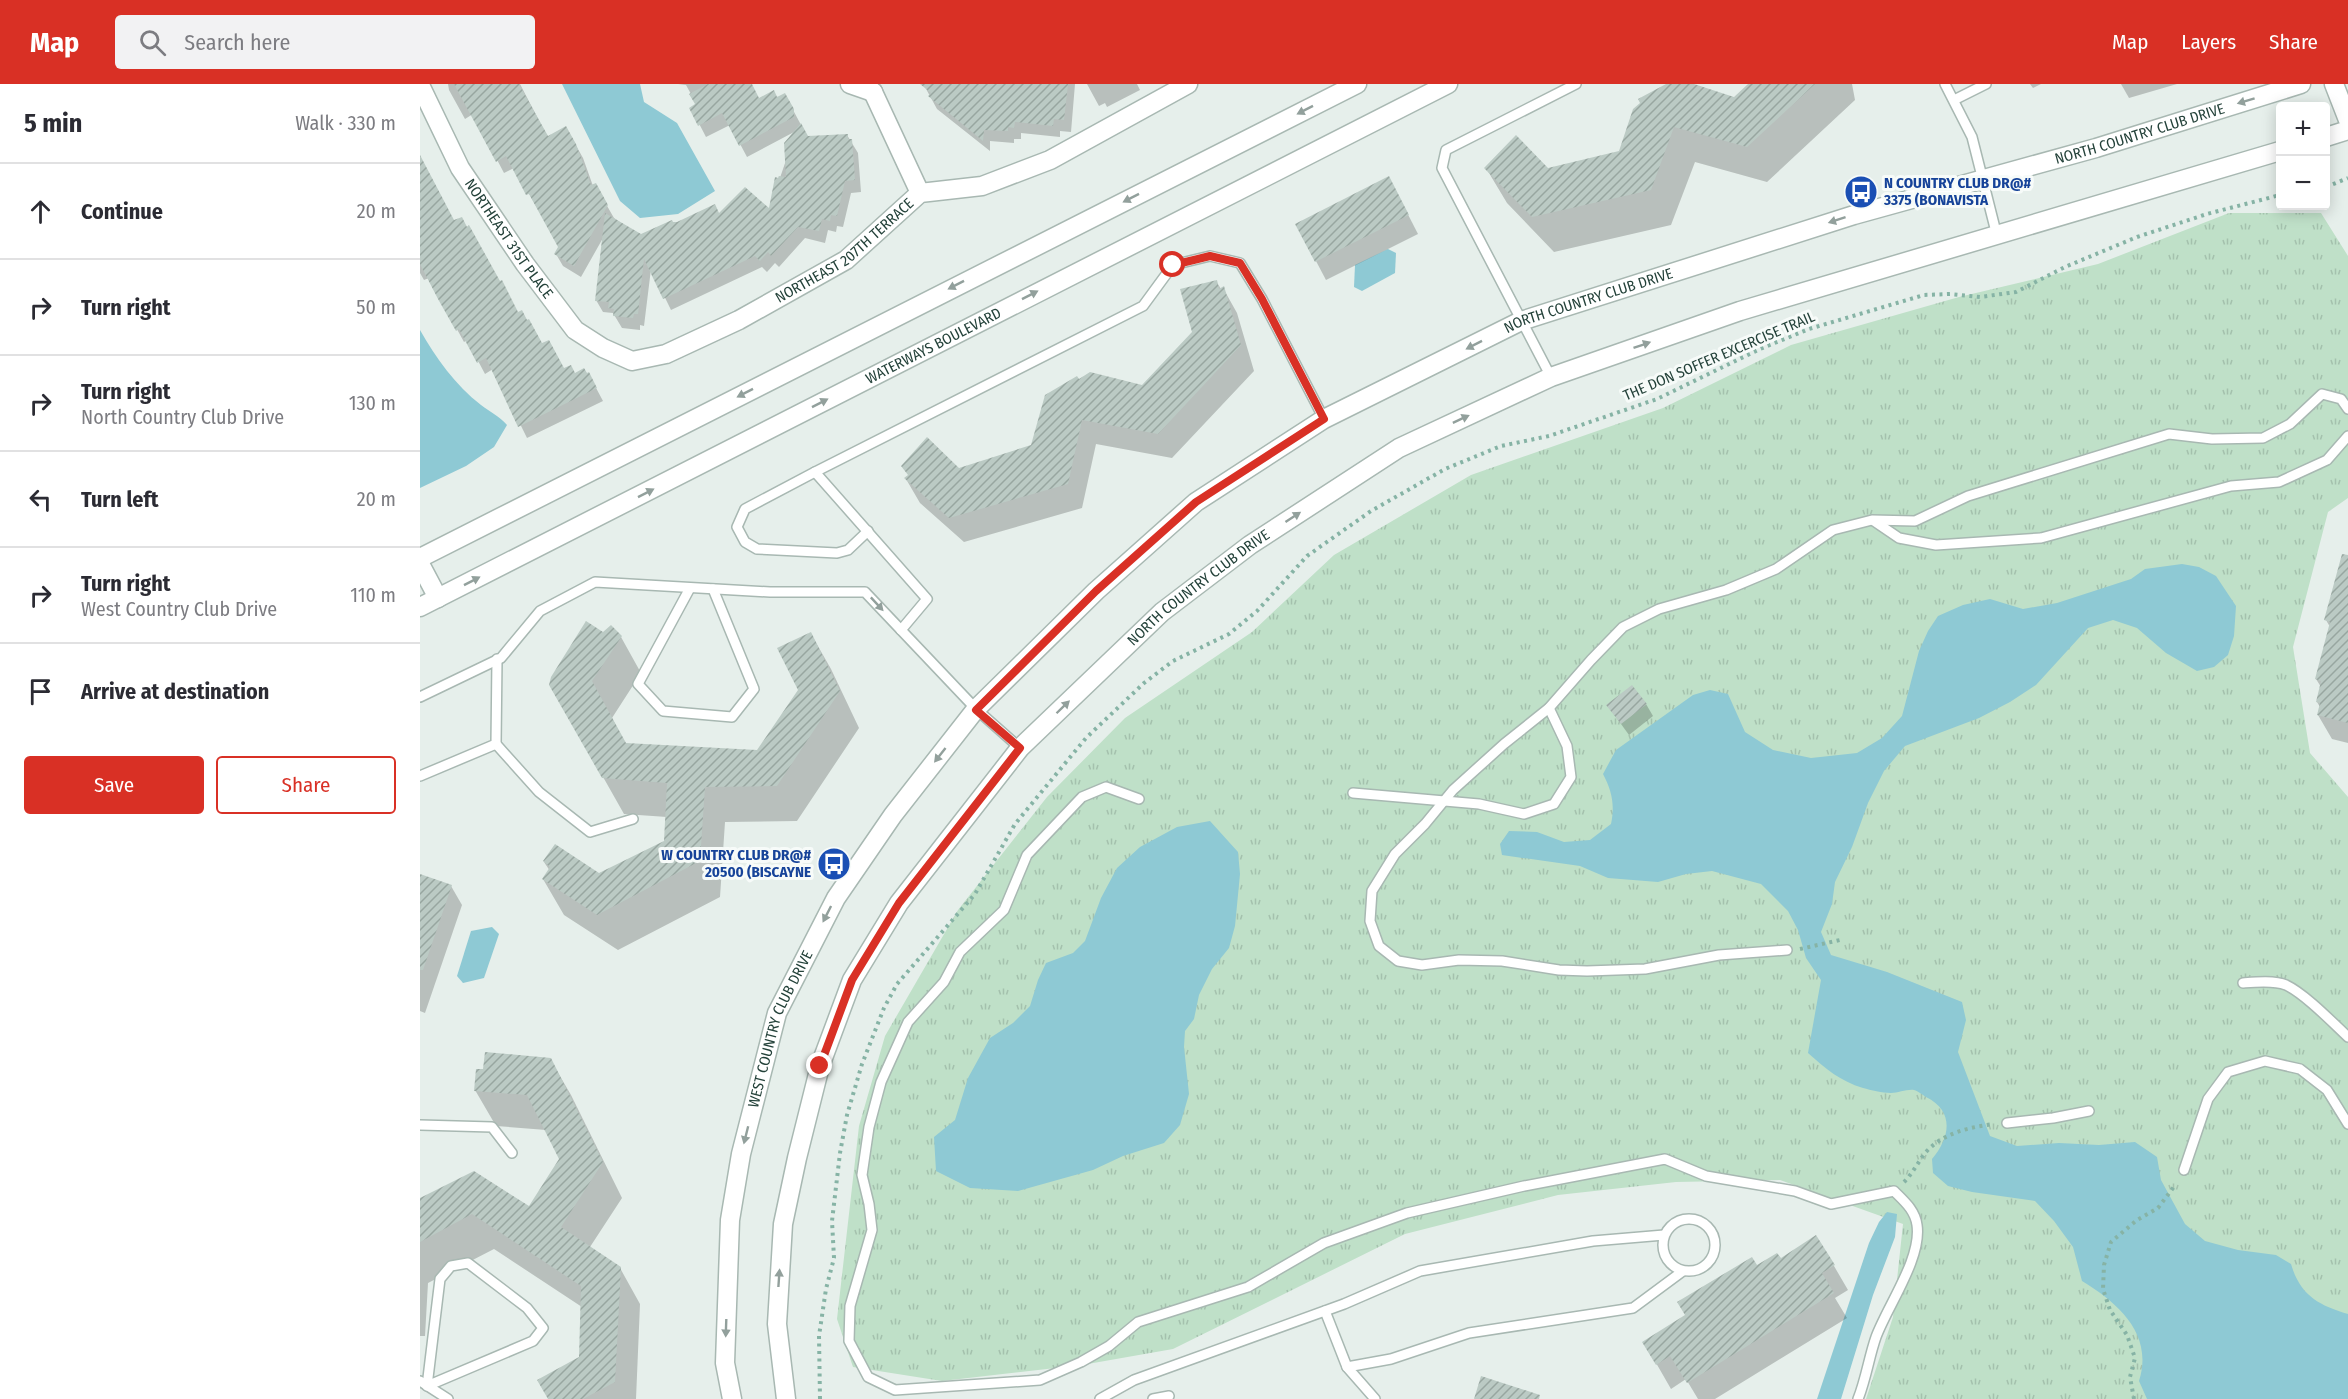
<!DOCTYPE html>
<meta charset="utf-8">
<style>
:root{--surface:#fff;--page:#f2f2f3;--text:#2b2b33;--muted:#7c7c81;--line:#e1e1e2;--accent:#d93025}
body{margin:0;font-family:"Fira Sans Condensed",sans-serif;background:var(--page);color:var(--text)}
.controls{position:absolute;right:18px;top:18px;display:grid;overflow:hidden;border-radius:6px;box-shadow:0 3px 15px #0003}
.controls button{width:54px;height:54px;display:grid;place-items:center;padding:0;border:0;border-bottom:2px solid var(--line);background:var(--surface);color:var(--text);font:30px sans-serif}
.stop{position:absolute;width:18px;height:18px;margin:-14px;border:4px solid #d93025;border-radius:50%;background:#fff}
.stop.end{background:#d93025;border-color:#fff;box-shadow:0 2px 6px #0008}
.list{margin:0;padding:0;list-style:none}
h2{display:flex;justify-content:space-between;align-items:center;height:78px;margin:0;padding:0 24px;font-size:26px}
h2 small{font-size:20px;font-weight:400;color:var(--muted)}
.list li{display:grid;grid-template-columns:39px 1fr auto;gap:18px;align-items:center;box-sizing:border-box;height:96px;padding:0 24px;border-top:2px solid var(--line)}
.list b{display:block;font-size:22px;white-space:nowrap}
.list p{margin:0;font-size:20px;white-space:nowrap;color:var(--muted)}
.list em{font-size:20px;font-style:normal;color:var(--muted)}
.actions{display:flex;gap:12px;padding:18px 24px}
.actions a{flex:1;padding:14px 0;border:2px solid var(--accent);border-radius:6px;text-align:center;font-size:21px;color:var(--accent)}
.actions .main{background:var(--accent);color:#fff}
.icon{flex:none;width:33px;height:33px;fill:none;stroke:currentColor;stroke-width:2;stroke-linecap:round;stroke-linejoin:round}
.map{position:relative;flex:none;width:1928px;height:1315px;overflow:hidden}
header{display:flex;align-items:center;gap:36px;box-sizing:border-box;height:84px;padding:0 30px;background:var(--accent);color:#fff}
header strong{font-size:28px}
nav{display:flex;gap:33px;margin-inline-start:auto;font-size:21px}
.search{width:420px;height:54px;background:var(--page);display:flex;align-items:center;gap:15px;box-sizing:border-box;padding:0 21px;border-radius:6px;color:var(--muted);font-size:22px}
main{display:flex}
aside{flex:1;background:var(--surface)}
.map>svg:first-child{display:block}
.grass{fill:url(#grass-tufts)}
.water{fill:#8ec9d4}
.shadow{fill:#0003}
.building{fill:url(#building-hatch)}
.lines{fill:none;stroke-linecap:round;stroke-linejoin:round}
.service-casing{stroke:#a8b8b2;stroke-width:12}
.minor-casing{stroke:#a8b8b2;stroke-width:21}
.tertiary-casing{stroke:#a8b8b2;stroke-width:21}
.path{stroke:#86b3a5;stroke-width:4;stroke-dasharray:3 4.5;stroke-linecap:butt}
.service{stroke:#fff;stroke-width:9}
.minor{stroke:#fff;stroke-width:18}
.tertiary{stroke:#fff;stroke-width:18}
.oneway{fill:#92a09c}
.route{stroke:#d93025;stroke-width:8}
.labels{text-anchor:middle;dominant-baseline:central;stroke-width:6;stroke-linejoin:round;paint-order:stroke}
.street-label{font-size:15px;fill:#24423a;stroke:#f7fbf9}
.transit-label{font-size:15px;font-weight:bold;fill:#164399;stroke:#f7fbf9;text-anchor:start}
</style>
<header>
<strong>Map</strong>
<div class="search"><svg class="icon" aria-label="search" viewBox="0 0 24 24"><circle cx="10" cy="10" r="6"/><path d="M15 15l6 6"/></svg>Search here</div>
<nav><a>Map</a><a>Layers</a><a>Share</a></nav>
</header>
<main>
<aside>
<h2>5 min<small>Walk · 330 m</small></h2>
<ul class="list">
<li><svg class="icon" aria-label="ahead" viewBox="0 0 24 24"><path d="M12 20V5M6 11l6-6 6 6"/></svg><div><b>Continue</b></div><em>20 m</em></li>
<li><svg class="icon" aria-label="right" viewBox="0 0 24 24"><path d="M7 20v-9h11M14 6l5 5-5 5"/></svg><div><b>Turn right</b></div><em>50 m</em></li>
<li><svg class="icon" aria-label="right" viewBox="0 0 24 24"><path d="M7 20v-9h11M14 6l5 5-5 5"/></svg><div><b>Turn right</b><p>North Country Club Drive</p></div><em>130 m</em></li>
<li><svg class="icon" aria-label="left" viewBox="0 0 24 24"><path d="M17 20v-9H6M10 6l-5 5 5 5"/></svg><div><b>Turn left</b></div><em>20 m</em></li>
<li><svg class="icon" aria-label="right" viewBox="0 0 24 24"><path d="M7 20v-9h11M14 6l5 5-5 5"/></svg><div><b>Turn right</b><p>West Country Club Drive</p></div><em>110 m</em></li>
<li><svg class="icon" aria-label="arrive" viewBox="0 0 24 24"><path d="M6 21V4h12l-3 4 3 4H6"/></svg><div><b>Arrive at destination</b></div></li>
</ul>
<div class="actions"><a class="main">Save</a><a>Share</a></div>
</aside>
<div class="map">
<svg width="1928" height="1315" viewBox="0 0 1928 1315">
<defs>
<pattern id="grass-tufts" width="24" height="20" patternUnits="userSpaceOnUse" patternTransform="scale(1.5)"><rect width="24" height="20" fill="#bfe0c8"/><path d="M3 7l-1-3M5 7V3M7 7l1-3M15 17l-1-3M17 17v-4M19 17l1-3" fill="none" stroke="#a4c1ad"/></pattern>
<pattern id="building-hatch" width="6" height="6" patternUnits="userSpaceOnUse" patternTransform="scale(1.5)"><rect width="6" height="6" fill="#bbcac4"/><path d="M-1 1l2-2M0 6l6-6M5 7l2-2" fill="none" stroke="#98a6a0"/></pattern>
</defs>
<rect width="100%" height="100%" fill="#e6efeb"/>
<!-- grass -->
<polygon class="grass" points="1809,129 1901,129 1928,172 1928,414 1908,428 1873,563 1890,669 1928,713 1928,1315 1446,1315 1473,1233 1483,1140 1360,1096 1256,1098 1138,1111 985,1150 753,1265 662,1281 522,1297 433,1283 417,1235 439,1042 465,952 538,826 627,713 705,634 832,548 914,471 1051,391 1243,324 1371,261 1539,213 1678,180"/>
<!-- water -->
<g class="water">
<polygon points="142,0 220,0 224,18 257,39 295,107 258,130 220,134 200,117"/>
<polygon points="968,165 976,169 975,189 942,207 934,203 935,181"/>
<path d="M0,246c16,28 35,55 61,75 9,7 18,11 26,20l-13,22 -28,19 -46,22z"/>
<path d="M1762,480l17,3 17,9 20,30 -2,30 -6,19 -14,12 -17,4 -31,-18 -29,-25 -24,-8 -25,8 -52,57 -26,17 -31,16 -74,28 -21,25 -16,32 -16,44 -17,35 -3,22 -11,28 10,23 56,17 75,30 4,18 -8,32 32,84 27,10 42,-3 40,2 36,-3 22,15 4,23 24,44 20,17 33,9 38,5 15,9c9,31 27,41 57,50v85h-201l-8,-18c15,-47 -21,-78 -57,-100l-9,-34 -19,-26 -19,-20 -63,-9 -24,-6 -15,-13 -1,-14c18,-21 23,-48 -6,-62 -3,-2 -8,-6 -12,-7 -7,-1 -16,3 -23,3 -9,0 -20,-3 -28,-5 -23,-7 -37,-19 -55,-35l13,-73 -15,-22 -8,-28 -10,-19 -27,-27 -49,-13 -26,3 -28,8 -50,-4 -28,-12 -78,-11 -2,-11 9,-13 28,1 27,10 26,-2 21,-16c4,-19 1,-33 -8,-50l13,-24 77,-55 17,-5 18,4 17,38 28,18 38,8 46,-5 25,-15 20,-22 17,-65 9,-20 10,-15 25,-11 27,-6 33,10 34,-6 74,-24 14,-10z"/>
<polygon points="790,737 818,768 820,790 815,842 809,864 792,885 779,911 774,935 765,947 764,963 769,1010 760,1041 744,1059 703,1072 673,1086 598,1107 550,1104 516,1087 514,1053 535,1036 548,994 570,954 593,939 610,922 618,896 626,879 653,869 665,857 681,814 697,784 720,763 757,743"/>
<polygon points="72,843 79,850 64,894 43,899 37,892 51,847"/>
<polygon points="1467,1128 1477,1130 1475,1153 1453,1211 1421,1315 1397,1315 1449,1159 1459,1138"/>
</g>
<!-- shadow -->
<g class="shadow">
<polygon points="28,0 100,0 128,54 146,44 163,74 173,102 175,101 194,134 220,152 252,140 299,131 349,126 376,47 327,73 310,41 286,53 271,24 277,21 266,1 258,0 328,0 338,16 357,15 365,11 388,54 427,51 438,69 441,108 431,109 423,143 417,142 416,148 408,146 405,159 385,154 359,183 355,179 347,188 342,183 251,226 231,185 224,242 220,241 220,246 202,244 193,229 183,228 176,216 183,154 161,193 143,182 136,170 140,163 94,84 84,89 53,30 45,35 29,6"/>
<polygon points="508,0 655,0 651,48 640,47 640,53 601,49 601,55 594,55 594,59 570,57 570,67 517,25 505,3"/>
<polygon points="667,0 717,0 720,6 687,23 685,19 679,22"/>
<polygon points="1262,0 1269,0 1314,15 1330,0 1432,0 1435,16 1347,98 1275,78 1251,141 1134,168 1087,119 1066,84 1128,86 1201,68"/>
<polygon points="1610,0 1621,0 1613,4"/>
<polygon points="1701,0 1757,0 1709,14"/>
<polygon points="0,81 34,138 98,230 143,286 175,302 183,317 107,354 73,285 65,290 47,256 44,258 9,194 4,196 0,189"/>
<polygon points="979,113 998,150 906,196 877,141"/>
<polygon points="796,197 801,205 803,204 817,229 834,287 752,374 676,360 662,424 544,458 500,419 486,395 539,385 612,363 658,297 722,302 774,248"/>
<polygon points="1928,486 1928,659 1912,655 1898,631 1900,623 1897,618 1901,603 1896,595 1910,543 1906,536"/>
<polygon points="183,549 201,553 221,589 192,634 206,661 338,667 379,606 391,550 411,585 439,644 377,737 305,738 300,813 198,866 144,831 123,795 130,787 124,778 178,790 246,758 247,733 204,730 131,601"/>
<polygon points="1226,620 1233,632 1209,651 1188,622"/>
<polygon points="0,792 31,802 42,821 5,929 0,927"/>
<polygon points="130,975 151,1011 202,1114 170,1163 200,1184 220,1220 216,1315 130,1315 160,1274 162,1223 74,1165 8,1199 5,1252 0,1252 0,1116 110,1125 141,1075 126,1046 76,1042 55,1006"/>
<polygon points="1360,1176 1414,1182 1428,1206 1415,1214 1427,1234 1295,1315 1278,1315 1266,1295 1251,1305 1224,1258 1267,1232 1336,1183"/>
</g>
<!-- building -->
<g class="building">
<polygon points="34,0 99,0 128,52 146,42 156,60 171,101 176,99 188,121 154,182 134,170 138,163 109,110 106,111 86,72 76,78"/>
<polygon points="288,0 332,0 339,14 354,6 357,13 365,9 374,25 374,33 319,62 302,29 278,42 269,24 275,20 269,10"/>
<polygon points="500,0 648,0 644,36 634,35 633,42 595,38 594,44 588,43 588,47 564,46 563,57 508,12 511,9"/>
<polygon points="1246,0 1274,0 1314,13 1328,0 1395,0 1327,63 1254,43 1231,106 1112,133 1064,84 1096,51 1128,84 1199,67 1213,25 1220,19 1218,15"/>
<polygon points="381,39 388,52 428,50 428,55 432,55 435,96 425,97 417,132 411,131 410,137 402,135 399,147 378,143 351,172 348,168 340,177 335,172 243,215 224,175 218,230 214,230 213,234 193,232 194,225 188,224 189,218 175,217 185,129 221,150 252,136 253,138 257,138 295,120 299,129 325,103 349,124 355,93 358,94 359,92 366,93 364,59"/>
<polygon points="0,71 34,136 42,133 47,143 49,141 80,197 82,196 98,228 102,226 107,236 109,235 122,259 129,256 144,284 151,281 155,289 164,284 167,289 169,288 177,304 98,343 66,274 57,279 39,245 36,247 18,215 0,180"/>
<polygon points="969,92 989,131 895,178 875,140"/>
<polygon points="797,196 799,205 804,202 821,261 738,350 662,336 648,400 529,434 484,394 488,391 481,382 507,353 539,384 611,361 625,311 657,292 659,295 670,288 722,301 772,248 760,205"/>
<polygon points="1922,470 1928,471 1928,639 1897,631 1900,619 1896,618 1901,597 1895,595 1910,538 1904,536"/>
<polygon points="166,537 183,548 191,541 202,552 172,597 206,659 337,666 378,606 357,564 391,548 420,607 357,702 285,703 280,777 177,831 122,795 130,783 123,777 135,760 179,789 244,757 247,699 182,694 129,601 131,593"/>
<polygon points="1212,601 1227,620 1201,640 1186,621"/>
<polygon points="0,790 32,801 3,886 0,886"/>
<polygon points="65,968 131,974 183,1078 141,1143 201,1183 195,1298 163,1315 128,1315 117,1296 159,1273 161,1202 52,1130 0,1158 0,1114 54,1087 109,1122 139,1075 107,1011 54,1007 56,985 63,985"/>
<polygon points="1396,1151 1415,1181 1402,1189 1414,1209 1267,1299 1250,1272 1236,1281 1222,1258 1265,1231 1257,1218 1332,1173 1337,1181 1357,1169 1361,1174"/>
<polygon points="1061,1292 1120,1311 1119,1315 1054,1315"/>
</g>
<g class="lines">
<!-- service casing -->
<g class="service-casing">
<g id="service">
<polyline points="1525,0 1552,53 1577,152"/>
<polyline points="1534,16 1566,0"/>
<polyline points="1131,293 1022,84 1026,66 1156,0"/>
<polyline points="395,388 325,425 317,443 325,458 337,465 417,469 428,466 448,447"/>
<polyline points="1454,437 1479,454 1516,461 1621,454 1811,402 1859,398 1907,376 1928,352"/>
<polyline points="270,504 218,600 243,627 312,633 334,605 293,505"/>
<polyline points="481,546 507,515 395,388 723,222 753,181 790,172 820,179 842,215 904,335"/>
<polyline points="0,613 81,574 120,527 175,498 350,508 445,508 556,625 600,664"/>
<polyline points="76,660 119,708 170,748 213,735"/>
<polyline points="0,692 76,660 77,575"/>
<polyline points="933,709 1059,720 1104,730 1134,720 1151,693 1147,662 1129,624"/>
<path d="M719,715l-33,-12 -24,10 -55,58 -23,55 -44,42 -16,30 -36,40 -27,60 -12,45 -7,48 7,29 3,26 -22,76 -1,35 19,36 27,13 145,-10 41,-18 28,-16 29,-24 110,-35 76,-44 83,-30 117,-27 141,-27 41,17 89,15 36,13 63,-13c10,10 21,19 23,34 5,33 -29,80 -41,112 -7,20 -10,42 -18,62"/>
<polyline points="1367,866 1299,871 1225,885 1167,887 1139,886 1082,877 1039,876 1002,881 978,877 959,862 950,837 952,807 975,770 1005,740 1033,706 1084,660 1129,624 1171,576 1203,543 1239,525 1306,506 1356,485 1413,446 1452,436 1495,437 1548,412 1749,350 1792,355 1843,354 1870,340 1902,310 1921,315 1928,325"/>
<path d="M1823,899c12,-1 31,-3 43,2 19,9 46,37 62,52"/>
<polyline points="1587,1039 1633,1034 1669,1027"/>
<polyline points="0,1041 72,1043 92,1069"/>
<polyline points="1764,1086 1788,1015 1808,988 1845,977 1880,985 1907,1006 1928,1040"/>
<circle cx="1269" cy="1161" r="26"/>
<polygon points="48,1179 107,1224 123,1244 113,1257 7,1302 20,1195 31,1182"/>
<polyline points="905,1227 927,1283"/>
<polyline points="0,1297 28,1315"/>
<polyline points="680,1315 714,1296 924,1220 1000,1187 1173,1157 1244,1151"/>
<polyline points="733,1315 749,1312"/>
<polyline points="955,1315 927,1283 971,1275 1049,1249 1213,1224 1263,1187"/>
</g>
</g>
<!-- minor casing -->
<g class="minor-casing">
<g id="minor">
<polyline points="430,0 453,8"/>
<path id="s1" d="M0,1l40,83 65,96 50,66 28,18 29,13 34,-7 73,-34 107,-60 74,-67 62,-7 68,-26 138,-76"/>
<polyline points="453,8 500,109"/>
<polyline points="0,480 18,514"/>
</g>
</g>
<!-- tertiary casing -->
<g class="tertiary-casing">
<g id="tertiary">
<polyline points="1914,0 1928,36"/>
<polyline points="1906,53 1928,46"/>
<polyline points="0,474 937,0"/>
<path id="s2" d="M0,523l1028,-523"/>
<path id="s3" d="M312,1315l-7,-36 5,-143 11,-66 36,-141 59,-115 57,-83 83,-106 120,-118 100,-89 128,-83 197,-98 333,-106 242,-67 205,-64"/>
<path id="s4" d="M366,1315l-9,-75 6,-100 14,-66 23,-92 32,-86 47,-77 121,-155 142,-136 88,-67 149,-97 152,-71 189,-66 540,-160"/>
</g>
</g>
<!-- path -->
<g class="path">
<polyline points="1906,103 1928,94"/>
<polyline points="1380,865 1420,856"/>
<path d="M1484,1098c9,-9 14,-20 22,-30 17,-19 44,-25 68,-28"/>
<polyline points="400,1315 399,1252 406,1205 414,1174 412,1137 420,1069 427,1031 442,980 464,924 477,900 555,810 595,740 666,654 724,599 753,577 809,550 837,527 887,472 951,427 1025,385 1081,362 1129,352 1237,315 1340,265 1389,245 1504,211 1530,210 1560,213 1596,208 1645,183 1717,153 1787,130 1860,111"/>
<polyline points="1714,1315 1710,1293 1715,1274 1707,1251 1690,1226 1683,1205 1684,1181 1691,1158 1717,1136 1738,1124 1756,1100"/>
</g>
<!-- service -->
<use href="#service" class="service"/>
<!-- minor -->
<use href="#minor" class="minor"/>
<!-- tertiary -->
<use href="#tertiary" class="tertiary"/>
</g>
<!-- one-way arrows -->
<defs><path id="oneway-solid" d="M-6-.8H1V-3.2L6.5 0L1 3.2V.8H-6Z" transform="scale(1.5)"/></defs>
<g class="oneway">
<use href="#oneway-solid" transform="translate(1826 17) rotate(163)"/>
<use href="#oneway-solid" transform="translate(885 26) rotate(153)"/>
<use href="#oneway-solid" transform="translate(711 114) rotate(153)"/>
<use href="#oneway-solid" transform="translate(1417 136) rotate(162)"/>
<use href="#oneway-solid" transform="translate(536 201) rotate(153)"/>
<use href="#oneway-solid" transform="translate(610 211) rotate(-27)"/>
<use href="#oneway-solid" transform="translate(1054 261) rotate(153)"/>
<use href="#oneway-solid" transform="translate(1222 261) rotate(-19)"/>
<use href="#oneway-solid" transform="translate(325 309) rotate(153)"/>
<use href="#oneway-solid" transform="translate(400 319) rotate(-27)"/>
<use href="#oneway-solid" transform="translate(1041 335) rotate(-25)"/>
<use href="#oneway-solid" transform="translate(226 409) rotate(-27)"/>
<use href="#oneway-solid" transform="translate(873 433) rotate(-33)"/>
<use href="#oneway-solid" transform="translate(52 497) rotate(-27)"/>
<use href="#oneway-solid" transform="translate(457 520) rotate(47)"/>
<use href="#oneway-solid" transform="translate(643 623) rotate(-44)"/>
<use href="#oneway-solid" transform="translate(520 671) rotate(128)"/>
<use href="#oneway-solid" transform="translate(407 830) rotate(117)"/>
<use href="#oneway-solid" transform="translate(326 1051) rotate(104)"/>
<use href="#oneway-solid" transform="translate(359 1194) rotate(-86)"/>
<use href="#oneway-solid" transform="translate(306 1244) rotate(92)"/>
</g>
<g class="lines">
<!-- route -->
<polyline class="route" points="400,982 432,896 479,819 600,664 556,626 676,507 776,418 904,335 842,215 820,179 790,172 753,181"/>
</g>
<!-- icons -->
<defs>
<g id="bus-disc" transform="scale(1.725)"><circle r="9.5" fill="#1a4fb4" stroke="#f7fbf9"/><path d="M-5-6H5V4H4V6H2V4H-2V6H-4V4H-5ZM-3.5-4V0h7V-4ZM-3.5 1.2v1.5H-2V1.2ZM2 1.2v1.5H3.5V1.2Z" fill="#fff"/></g>
</defs>
<g fill-rule="evenodd">
<use href="#bus-disc" x="1441" y="108"/>
<use href="#bus-disc" x="414" y="780"/>
</g>
<g class="labels">
<!-- street labels -->
<g class="street-label">
<text stroke="none"><textPath href="#s3" startOffset="2078">NORTH COUNTRY CLUB DRIVE</textPath></text>
<text stroke="none"><textPath href="#s1" startOffset="178">NORTHEAST 31ST PLACE</textPath></text>
<text stroke="none"><textPath href="#s1" startOffset="598">NORTHEAST 207TH TERRACE</textPath></text>
<text stroke="none"><textPath href="#s3" startOffset="1502">NORTH COUNTRY CLUB DRIVE</textPath></text>
<text stroke="none"><textPath href="#s2" startOffset="576">WATERWAYS BOULEVARD</textPath></text>
<text transform="translate(1299 272) rotate(-23)">THE DON SOFFER EXCERCISE TRAIL</text>
<text stroke="none"><textPath href="#s4" startOffset="957">NORTH COUNTRY CLUB DRIVE</textPath></text>
<text stroke="none"><textPath href="#s3" startOffset="378">WEST COUNTRY CLUB DRIVE</textPath></text>
</g>
<!-- transit labels -->
<g class="transit-label">
<text x="1464" y="99">N COUNTRY CLUB DR@#<tspan x="1464" dy="17">3375 (BONAVISTA</tspan></text>
<text x="391" y="771" text-anchor="end">W COUNTRY CLUB DR@#<tspan x="391" dy="17">20500 (BISCAYNE</tspan></text>
</g>
</g>
</svg>
<div class="controls">
<button>+</button>
<button>−</button>
</div>
<div class="stop" style="left:753px;top:181px"></div>
<div class="stop end" style="left:400px;top:982px"></div>
</div>
</main>
